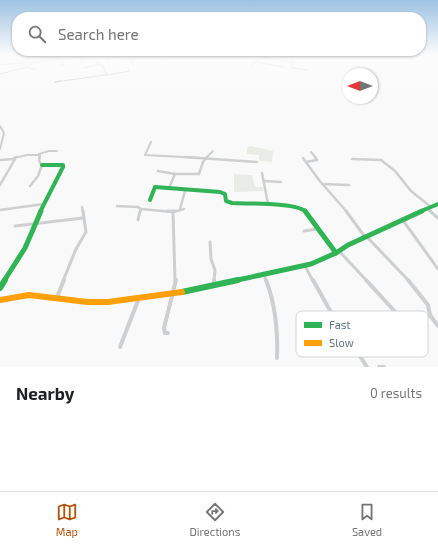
<!DOCTYPE html>
<style>
:root{--surface:#fff;--page:#f6f6f6;--text:#202124;--muted:#757577;--line:#e0e0e0;--accent:#b45309}
body{margin:0;font-family:"Exo 2",sans-serif;background:var(--page);color:var(--text)}
.compass{position:absolute;left:342px;top:68px;width:36px;height:36px;border-radius:50%;background:var(--surface);box-shadow:0 1px 3px #0004;rotate:270deg}
.list{margin:0;padding:0;list-style:none}
h2{display:flex;justify-content:space-between;align-items:center;height:52px;margin:0;padding:0 16px;font-size:17px}
h2 small{font-size:13px;font-weight:400;color:var(--muted)}
.icon{flex:none;width:22px;height:22px;fill:none;stroke:currentColor;stroke-width:2;stroke-linecap:round;stroke-linejoin:round}
.map{position:relative;flex:none;width:438px;height:367px;overflow:hidden}
.search{position:absolute;background:var(--surface);box-shadow:0 1px 3px #0004;left:12px;right:12px;top:12px;height:44px;display:flex;align-items:center;gap:10px;box-sizing:border-box;padding:0 14px;border-radius:16px;color:var(--muted);font-size:15px}
.sheet{height:124px;background:var(--surface)}
nav{display:flex;justify-content:space-around;align-items:center;box-sizing:border-box;height:56px;border-top:1px solid var(--line);background:var(--surface);font-size:11px;color:var(--muted)}
nav a{display:grid;justify-items:center;gap:2px}
nav .on{color:var(--accent)}
.map>svg:first-child{display:block}
.green{fill:#e8ebe6}
.lines{fill:none;stroke-linecap:round;stroke-linejoin:round}
.street-far5{stroke:#cecfd0;stroke-width:1}
.street-far4{stroke:#cecfd0;stroke-width:1.5}
.street-far3{stroke:#cecfd0;stroke-width:2}
.street-far2{stroke:#cecfd0;stroke-width:2.5}
.street-far1{stroke:#cecfd0;stroke-width:3}
.street{stroke:#cecfd0;stroke-width:4}
.fast-far2{stroke:#30b455;stroke-width:4}
.fast-far1{stroke:#30b455;stroke-width:5}
.fast{stroke:#30b455;stroke-width:6}
.slow{stroke:#ff9f0a;stroke-width:6}
.key{fill:#fff;stroke:#d1d6da;stroke-width:1}
.key-label{font-size:11px;fill:#657683}
</style>
<div class="map">
<svg width="438" height="367" viewBox="0 0 438 367">
<rect width="100%" height="100%" fill="#f9f9f9"/>
<!-- green -->
<g class="green">
<polygon points="250,146 273,151 272,162 259,161 259,155 247,154 247,148"/>
<polygon points="234,174 252,175 255,187 264,187 263,191 234,192"/>
</g>
<g class="lines">
<!-- street-far5 -->
<g class="street-far5">
<polyline points="102,55 130,59 134,65"/>
<polyline points="261,55 267,57 265,58 292,62 292,68 307,70"/>
<polyline points="110,57 106,59 110,61"/>
<polyline points="91,58 103,66 107,75 130,71 128,68"/>
<polyline points="264,58 256,62 284,67"/>
<polyline points="60,59 64,65 61,65"/>
<polyline points="162,60 174,55"/>
<polyline points="82,62 80,60 91,58"/>
<polyline points="0,65 33,62"/>
<polyline points="251,65 256,62"/>
<polyline points="29,68 35,69"/>
<polyline points="84,68 100,64"/>
<polyline points="0,74 28,67 32,63 37,62 98,55"/>
<polyline points="55,82 106,75"/>
</g>
<!-- street-far4 -->
<polyline class="street-far4" points="55,82 61,81"/>
<!-- street-far3 -->
<g class="street-far3">
<polyline points="0,126 4,133 0,149"/>
<polyline points="151,142 145,155 201,158"/>
<polyline points="311,152 316,158"/>
<polyline points="39,154 49,151 57,151"/>
<polyline points="14,158 27,155 40,155 39,158"/>
<polyline points="206,158 213,151"/>
</g>
<!-- street-far2 -->
<g class="street-far2">
<polyline points="185,157 257,162"/>
<polyline points="14,158 16,157"/>
<polyline points="303,158 319,180 347,212"/>
<polyline points="352,159 381,160 395,171 411,191 431,207"/>
<polyline points="0,160 15,159 0,185"/>
<polyline points="306,162 317,160 315,157"/>
<polyline points="158,171 175,174 199,174 203,162 207,157"/>
<polyline points="262,173 268,204"/>
<polyline points="264,181 281,182"/>
<polyline points="322,184 349,185"/>
<polyline points="30,186 38,176 42,165 39,161 40,157"/>
<polyline points="169,188 175,174"/>
<polyline points="117,206 138,207 141,209 173,212 184,209"/>
<polyline points="82,207 83,212"/>
<polyline points="426,208 431,212"/>
<polyline points="180,209 185,191"/>
<polyline points="0,210 44,204"/>
<polyline points="140,212 141,209"/>
</g>
<!-- street-far1 -->
<g class="street-far1">
<polyline points="167,211 175,211"/>
<polyline points="346,211 365,237"/>
<polyline points="430,211 438,218"/>
<polyline points="173,212 175,281"/>
<polyline points="402,219 438,269"/>
<polyline points="138,220 140,211"/>
<polyline points="15,226 83,218"/>
<polyline points="304,231 317,229"/>
<polyline points="367,237 409,281"/>
<polyline points="210,242 211,259 215,270 214,281"/>
<polyline points="339,251 367,281"/>
<polyline points="305,266 313,281"/>
<polyline points="264,275 266,281"/>
<polyline points="63,281 76,249 86,232 83,211"/>
</g>
<!-- street -->
<g class="street">
<path d="M266,280c10,26 12,51 11,78"/>
<polyline points="313,280 328,307 367,367"/>
<polyline points="366,280 409,327 430,315"/>
<polyline points="408,280 428,305 430,315 438,326"/>
<polyline points="214,285 214,280"/>
<polyline points="57,297 64,280"/>
<polyline points="168,333 165,333 164,328 176,280"/>
<polyline points="120,347 139,298"/>
<polyline points="379,367 384,367"/>
</g>
<!-- fast-far2 -->
<g class="fast-far2">
<path d="M150,200l5,-13 65,5 5,2 1,7 6,2c14,1 66,-1 74,9"/>
<polyline points="40,212 63,167 63,165 42,165"/>
<polyline points="419,212 438,204"/>
</g>
<!-- fast-far1 -->
<g class="fast-far1">
<polyline points="305,211 336,253"/>
<polyline points="4,281 25,248 41,211"/>
<polyline points="233,281 311,264 336,253 348,245 422,211"/>
</g>
<!-- fast -->
<g class="fast">
<polyline points="0,288 5,280"/>
<polyline points="182,292 238,280"/>
</g>
<!-- slow -->
<polyline class="slow" points="0,300 29,295 87,302 108,302 182,292"/>
</g>
<!-- sky -->
<linearGradient id="sky" x2="0" y2="1"><stop stop-color="#9dc2e2"/><stop offset="0.52" stop-color="#fcfcfc"/><stop offset="1" stop-color="#fcfcfc" stop-opacity="0"/></linearGradient>
<rect width="438" height="106" fill="url(#sky)"/>
<!-- legend -->
<rect x="296" y="311" width="132" height="46" rx="6" class="key"/>
<rect x="304" y="322" width="18" height="6" fill="#30b455"/>
<rect x="304" y="340" width="18" height="6" fill="#ff9f0a"/>
<g class="key-label">
<text x="329" y="329">Fast</text>
<text x="329" y="347">Slow</text>
</g>
</svg>
<svg class="compass" viewBox="-18 -18 36 36"><path d="M0-13l5 13h-10z" fill="#e53935"/><path d="M0 13l5-13h-10z" fill="#757577"/></svg>
<div class="search"><svg class="icon" aria-label="search" viewBox="0 0 24 24"><circle cx="10" cy="10" r="6"/><path d="M15 15l6 6"/></svg>Search here</div>
</div>
<section class="sheet">
<h2>Nearby<small>0 results</small></h2>
<ul class="list">
</ul>
</section>
<nav>
<a class="on"><svg class="icon" aria-label="map" viewBox="0 0 24 24"><path d="M3 6l6-2 6 2 6-2v14l-6 2-6-2-6 2zM9 4v14M15 6v14"/></svg>Map</a>
<a><svg class="icon" aria-label="directions" viewBox="0 0 24 24"><path d="M12 3l9 9-9 9-9-9zM9 14v-3h6M13 9l2 2-2 2"/></svg>Directions</a>
<a><svg class="icon" aria-label="saved" viewBox="0 0 24 24"><path d="M7 4h10v16l-5-4-5 4z"/></svg>Saved</a>
</nav>
